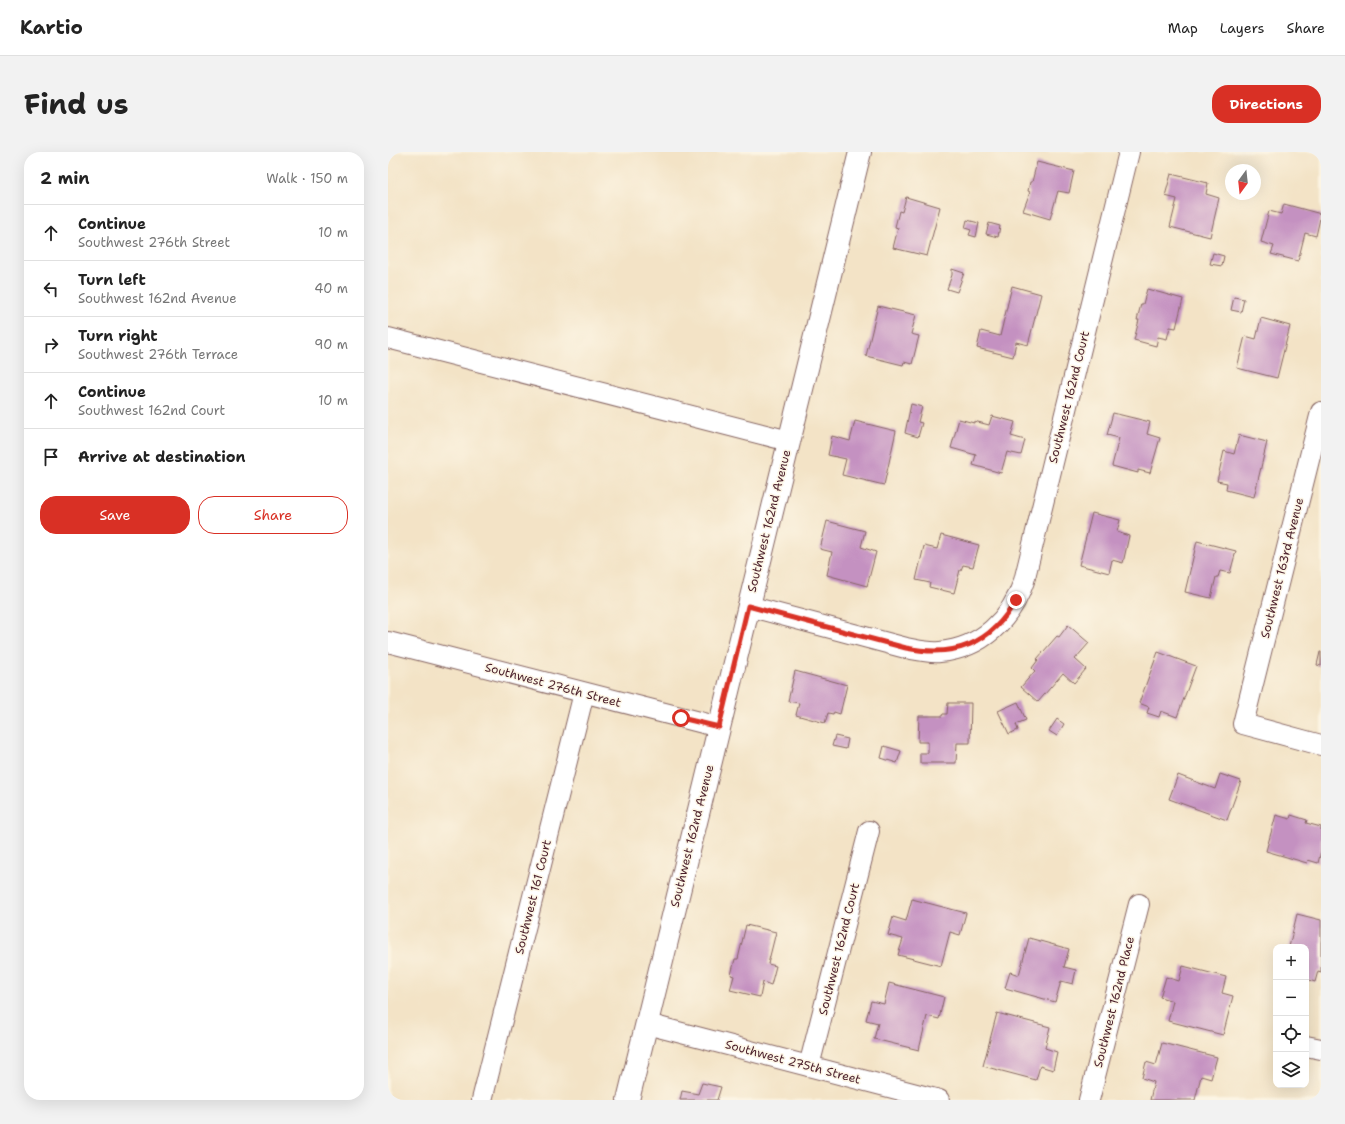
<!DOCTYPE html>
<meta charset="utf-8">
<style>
:root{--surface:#fff;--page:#f2f2f2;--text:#222;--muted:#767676;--line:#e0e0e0;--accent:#d93025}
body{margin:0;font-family:"Shantell Sans",sans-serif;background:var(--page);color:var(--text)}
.controls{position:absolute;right:12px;bottom:12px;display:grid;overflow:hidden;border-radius:8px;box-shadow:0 4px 16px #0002}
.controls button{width:36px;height:36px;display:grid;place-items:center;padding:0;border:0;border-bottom:1px solid var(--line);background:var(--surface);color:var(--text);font:20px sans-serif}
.compass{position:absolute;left:837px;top:12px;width:36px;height:36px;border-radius:50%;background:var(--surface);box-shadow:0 4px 16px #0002;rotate:195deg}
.stop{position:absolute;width:12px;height:12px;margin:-9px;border:3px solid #d93025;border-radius:50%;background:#fff}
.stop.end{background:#d93025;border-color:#fff;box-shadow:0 1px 4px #0008}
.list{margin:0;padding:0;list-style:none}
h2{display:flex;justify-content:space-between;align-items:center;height:52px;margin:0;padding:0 16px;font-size:17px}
h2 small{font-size:13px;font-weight:400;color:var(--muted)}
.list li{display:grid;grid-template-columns:26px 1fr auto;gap:12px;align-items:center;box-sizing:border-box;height:56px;padding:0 16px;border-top:1px solid var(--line)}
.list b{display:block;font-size:15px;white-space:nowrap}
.list p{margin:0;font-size:13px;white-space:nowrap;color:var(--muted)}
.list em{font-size:13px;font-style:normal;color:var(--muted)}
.actions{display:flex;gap:8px;padding:12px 16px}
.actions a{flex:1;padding:9px 0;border:1px solid var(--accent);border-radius:16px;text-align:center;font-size:14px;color:var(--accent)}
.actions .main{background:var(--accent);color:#fff}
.icon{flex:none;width:22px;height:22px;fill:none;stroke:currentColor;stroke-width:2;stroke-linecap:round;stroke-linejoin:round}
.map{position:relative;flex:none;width:933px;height:948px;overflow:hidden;border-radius:16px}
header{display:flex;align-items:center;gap:24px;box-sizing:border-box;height:56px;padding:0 20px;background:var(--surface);border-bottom:1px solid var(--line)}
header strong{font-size:19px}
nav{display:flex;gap:22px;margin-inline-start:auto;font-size:14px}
.intro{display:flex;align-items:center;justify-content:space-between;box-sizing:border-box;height:96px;padding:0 24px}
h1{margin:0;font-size:28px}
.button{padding:10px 18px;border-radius:16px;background:var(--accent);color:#fff;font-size:14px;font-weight:700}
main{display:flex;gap:24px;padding:0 24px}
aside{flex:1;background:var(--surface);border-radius:16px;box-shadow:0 4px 16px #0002}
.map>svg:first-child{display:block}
.building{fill:#c491c1}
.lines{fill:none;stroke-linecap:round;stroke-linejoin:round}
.minor-casing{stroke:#856461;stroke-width:22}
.tertiary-casing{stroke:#856461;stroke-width:24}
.minor{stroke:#fff;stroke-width:20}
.tertiary{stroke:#fff;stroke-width:22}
.route{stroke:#d93025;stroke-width:5}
.labels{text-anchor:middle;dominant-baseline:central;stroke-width:3;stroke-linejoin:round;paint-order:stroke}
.street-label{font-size:12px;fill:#4a1f2b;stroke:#fcf5e5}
</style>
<header>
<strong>Kartio</strong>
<nav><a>Map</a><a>Layers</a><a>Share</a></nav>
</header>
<div class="intro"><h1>Find us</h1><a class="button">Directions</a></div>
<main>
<aside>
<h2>2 min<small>Walk · 150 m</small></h2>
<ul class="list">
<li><svg class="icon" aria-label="ahead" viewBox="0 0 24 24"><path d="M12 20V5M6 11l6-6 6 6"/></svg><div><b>Continue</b><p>Southwest 276th Street</p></div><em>10 m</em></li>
<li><svg class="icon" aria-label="left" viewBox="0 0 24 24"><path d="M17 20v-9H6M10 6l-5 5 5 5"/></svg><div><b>Turn left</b><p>Southwest 162nd Avenue</p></div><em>40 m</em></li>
<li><svg class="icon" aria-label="right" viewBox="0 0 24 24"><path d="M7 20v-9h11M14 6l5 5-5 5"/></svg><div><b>Turn right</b><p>Southwest 276th Terrace</p></div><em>90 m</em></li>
<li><svg class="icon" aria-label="ahead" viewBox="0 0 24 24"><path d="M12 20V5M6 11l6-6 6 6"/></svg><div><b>Continue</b><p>Southwest 162nd Court</p></div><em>10 m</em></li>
<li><svg class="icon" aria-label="arrive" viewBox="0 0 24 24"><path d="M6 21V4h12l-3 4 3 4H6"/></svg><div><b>Arrive at destination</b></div></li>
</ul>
<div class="actions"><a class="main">Save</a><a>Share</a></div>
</aside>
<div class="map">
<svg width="933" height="948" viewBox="0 0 933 948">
<rect width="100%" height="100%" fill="#fcf5e5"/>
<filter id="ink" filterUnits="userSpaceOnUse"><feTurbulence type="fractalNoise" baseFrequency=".025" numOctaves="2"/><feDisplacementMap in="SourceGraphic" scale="8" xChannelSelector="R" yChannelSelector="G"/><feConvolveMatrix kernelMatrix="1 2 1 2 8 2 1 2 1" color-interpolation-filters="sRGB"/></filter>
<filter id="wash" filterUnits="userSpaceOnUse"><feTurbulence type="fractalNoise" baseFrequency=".012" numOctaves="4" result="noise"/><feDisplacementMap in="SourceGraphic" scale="16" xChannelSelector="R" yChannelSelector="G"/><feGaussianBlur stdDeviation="0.9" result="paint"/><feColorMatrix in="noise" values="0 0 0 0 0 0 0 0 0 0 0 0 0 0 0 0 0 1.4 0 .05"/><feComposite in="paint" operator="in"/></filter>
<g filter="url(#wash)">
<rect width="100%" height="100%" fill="#f3e3c6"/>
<g id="blocks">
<!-- building -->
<g class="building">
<polygon points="649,10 686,19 681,41 670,39 662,67 635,59 642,40 640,39 642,30 644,30"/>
<polygon points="783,22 820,31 818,42 831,46 822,85 782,75 789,47 777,44"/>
<polygon points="518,45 552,55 539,104 505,96 510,76 507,75 511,59 514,60"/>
<polygon points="896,52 933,62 928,84 917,81 910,109 883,102 886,94 873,90 881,59 893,62"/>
<polygon points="579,68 591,71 588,85 581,83 583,78 577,76"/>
<polygon points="601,71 612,74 610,85 598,82"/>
<polygon points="825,101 836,104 834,114 822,112"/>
<polygon points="564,117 576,121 569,140 559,137 564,123"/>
<polygon points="624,134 653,142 640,193 628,190 625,205 589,196 593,179 612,184"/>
<polygon points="759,137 795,147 788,176 782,175 779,187 770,185 768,194 746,188 751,168 749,168 753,152 755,152"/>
<polygon points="846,145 856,147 853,160 843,158"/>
<polygon points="490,154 528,163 523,182 531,184 524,212 516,210 515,213 478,204"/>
<polygon points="873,166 902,174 889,226 849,216 857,184 868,187"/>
<polygon points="523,252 534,255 530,270 534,271 530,285 517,281"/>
<polygon points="725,261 762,270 759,282 772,286 762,321 750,318 750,321 724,314 731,286 719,283"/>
<polygon points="604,264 627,270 623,284 637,288 633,303 619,300 613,321 585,313 588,303 563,296 571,267 586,271 586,269 601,273"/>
<polygon points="467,269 508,279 496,333 454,323 458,307 440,303 444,284 462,289"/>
<polygon points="851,283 879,290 866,345 838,338 839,331 829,329 836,299 846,302"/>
<polygon points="704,361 732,368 729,380 741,384 735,411 724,408 721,421 691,413"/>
<polygon points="439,369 477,379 473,395 488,400 479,434 439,423 444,400 432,397"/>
<polygon points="553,383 591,393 585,415 575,413 573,418 572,418 566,441 541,435 542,431 528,428 536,394 549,397"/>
<polygon points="809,389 848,399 842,421 832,419 830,425 828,425 823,446 797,440"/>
<polygon points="680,473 701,491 687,507 698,517 686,531 675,521 650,550 633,535 647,519 644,516 650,508 649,507 669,484 671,485"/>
<polygon points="770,500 808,514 789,565 773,559 771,565 759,561 761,555 751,551"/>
<polygon points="932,500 933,500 933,514 929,513"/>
<polygon points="407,519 459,533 452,562 446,560 445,562 440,561 437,571 408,563 411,551 400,549"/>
<polygon points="630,550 638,568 628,572 630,578 621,582 610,559"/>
<polygon points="560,551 583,551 582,591 569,591 568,611 532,611 532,601 540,601 540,590 530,590 531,564 554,564 555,562 559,562"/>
<polygon points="669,567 676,572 669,584 661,579"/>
<polygon points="447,584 460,587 458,597 444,594"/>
<polygon points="496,594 513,599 509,611 493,606"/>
<polygon points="832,622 853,629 839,668 781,647 790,623 827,637"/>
<polygon points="888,663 902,667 903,663 919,668 918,671 933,675 933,699 930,711 920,708 919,711 878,699"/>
<polygon points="524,747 578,761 572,783 562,780 553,814 510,803 515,787 500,783 505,765 518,769"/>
<polygon points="909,762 933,768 933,820 930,819 927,830 918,827 918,795 901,795"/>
<polygon points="358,773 388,780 380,812 388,814 383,833 375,830 372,845 342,838 346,824 343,823 347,807 350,807"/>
<polygon points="641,786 681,797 676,815 688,818 685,832 673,829 667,850 617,836 622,820 631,823"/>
<polygon points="795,814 838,825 834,841 845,844 835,883 780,869 785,849 772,845 778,825 791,829"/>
<polygon points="501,831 556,845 551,867 539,864 531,898 486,887 490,871 478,868 483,849 496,852"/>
<polygon points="609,861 662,875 657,896 669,900 665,918 652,914 648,928 595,914"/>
<polygon points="774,891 829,905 823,927 813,924 807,948 762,948 766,930 754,926 758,910 768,913"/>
<polygon points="314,931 333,935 329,948 292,948 294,939 310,942"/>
</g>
</g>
</g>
<g filter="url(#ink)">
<use href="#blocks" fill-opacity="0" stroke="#856461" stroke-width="1"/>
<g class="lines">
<!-- minor casing -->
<g class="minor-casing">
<g id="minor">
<polyline points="0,186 401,289"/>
<polyline points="933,260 855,572 933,593"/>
<path d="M360,454l158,42c11,2 22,5 34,4 41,-4 71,-32 84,-71l105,-429"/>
<polyline points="0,490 331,575"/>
<polyline points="259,872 551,948"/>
<polyline points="918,894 933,897"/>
<polyline points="421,914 481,679"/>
<polyline points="94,948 196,541"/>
<polyline points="701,948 751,752"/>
</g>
</g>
<!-- tertiary casing -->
<g class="tertiary-casing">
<polyline id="tertiary" points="240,948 472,0"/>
</g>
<!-- minor -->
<use href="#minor" class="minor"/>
<!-- tertiary -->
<use href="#tertiary" class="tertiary"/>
</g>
</g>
<g class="lines" filter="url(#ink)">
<!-- route -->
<path class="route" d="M293,566l38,9 29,-121 158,42c49,10 85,-4 110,-48"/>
</g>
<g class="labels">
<!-- street labels -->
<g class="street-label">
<text transform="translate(681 245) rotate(-76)">Southwest 162nd Court</text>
<text transform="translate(381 369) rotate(-76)">Southwest 162nd Avenue</text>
<text transform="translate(894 416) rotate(-76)">Southwest 163rd Avenue</text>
<text transform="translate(165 533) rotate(15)">Southwest 276th Street</text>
<text transform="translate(304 684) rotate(-76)">Southwest 162nd Avenue</text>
<text transform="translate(145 745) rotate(-76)">Southwest 161 Court</text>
<text transform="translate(451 797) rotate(-76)">Southwest 162nd Court</text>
<text transform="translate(726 850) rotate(-76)">Southwest 162nd Place</text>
<text transform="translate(405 910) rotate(15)">Southwest 275th Street</text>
</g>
</g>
</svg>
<div class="controls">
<button>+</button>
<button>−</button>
<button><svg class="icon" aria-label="locate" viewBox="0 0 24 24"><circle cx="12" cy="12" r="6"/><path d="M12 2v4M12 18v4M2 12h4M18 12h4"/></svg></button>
<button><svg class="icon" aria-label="layers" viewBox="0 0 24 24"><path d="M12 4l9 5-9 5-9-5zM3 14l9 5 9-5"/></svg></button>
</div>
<svg class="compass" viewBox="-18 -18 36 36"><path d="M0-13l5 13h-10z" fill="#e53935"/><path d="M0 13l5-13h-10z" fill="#767676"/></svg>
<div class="stop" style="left:293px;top:566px"></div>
<div class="stop end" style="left:628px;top:448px"></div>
</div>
</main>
